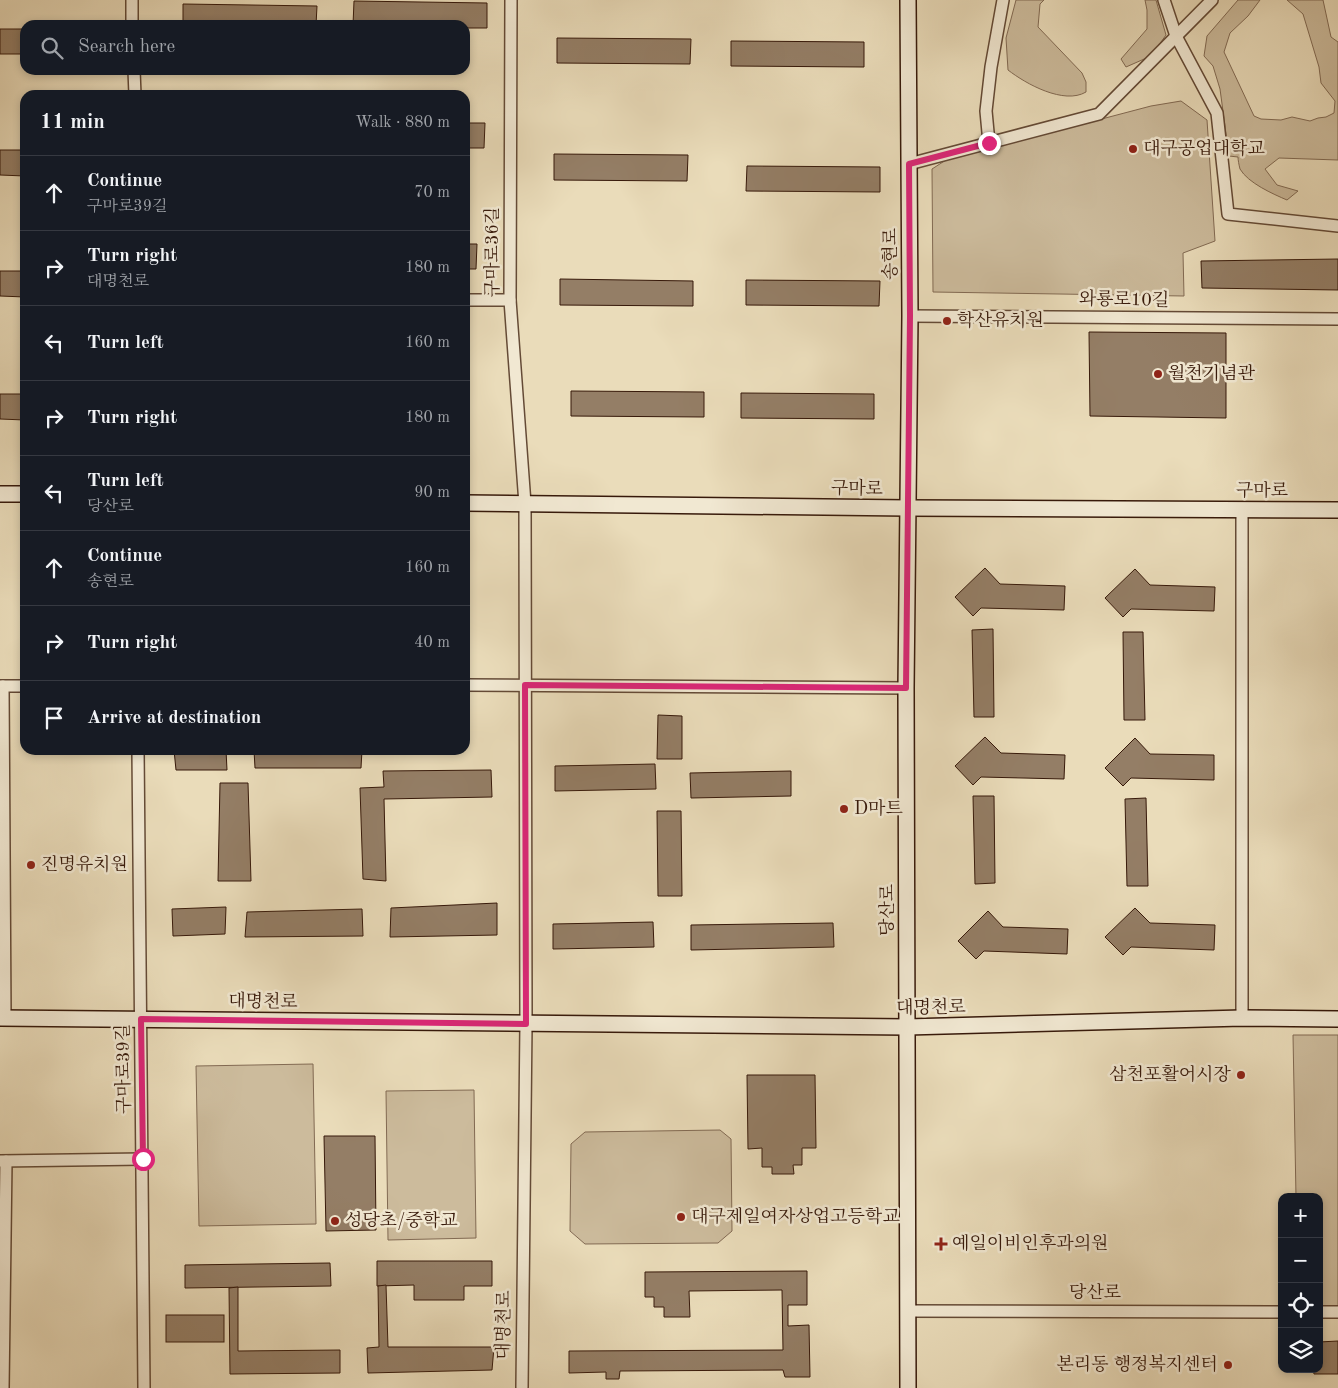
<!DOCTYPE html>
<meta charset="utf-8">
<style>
:root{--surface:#171b24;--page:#20242c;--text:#f1f3f6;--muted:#9ea1a6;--line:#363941}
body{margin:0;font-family:"Old Standard TT","Noto Serif KR",serif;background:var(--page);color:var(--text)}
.controls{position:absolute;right:15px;bottom:15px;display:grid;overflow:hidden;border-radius:10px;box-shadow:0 2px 8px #0003}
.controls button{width:45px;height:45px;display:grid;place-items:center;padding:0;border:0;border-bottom:1px solid var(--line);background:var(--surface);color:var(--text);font:25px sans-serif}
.stop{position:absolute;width:15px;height:15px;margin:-11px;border:4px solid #db2777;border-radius:50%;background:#fff}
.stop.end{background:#db2777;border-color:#fff;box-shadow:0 1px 5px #0008}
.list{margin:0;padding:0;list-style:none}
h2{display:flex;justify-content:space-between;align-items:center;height:65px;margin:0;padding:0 20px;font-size:21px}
h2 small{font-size:16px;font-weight:400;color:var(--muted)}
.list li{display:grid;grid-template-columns:32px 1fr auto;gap:15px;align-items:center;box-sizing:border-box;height:75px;padding:0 20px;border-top:1px solid var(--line)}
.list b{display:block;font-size:19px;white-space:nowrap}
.list p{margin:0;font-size:16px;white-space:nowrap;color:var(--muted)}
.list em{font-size:16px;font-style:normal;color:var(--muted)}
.icon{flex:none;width:28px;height:28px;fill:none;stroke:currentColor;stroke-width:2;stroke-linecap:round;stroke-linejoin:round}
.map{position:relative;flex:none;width:1338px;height:1388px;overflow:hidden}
.search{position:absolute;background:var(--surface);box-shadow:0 2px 8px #0003;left:20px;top:20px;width:450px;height:55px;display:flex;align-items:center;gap:12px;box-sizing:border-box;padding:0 18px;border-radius:15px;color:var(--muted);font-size:19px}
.panel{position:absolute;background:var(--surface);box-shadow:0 2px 8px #0003;left:20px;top:90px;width:450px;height:665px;border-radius:15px}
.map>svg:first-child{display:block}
.green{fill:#ccbb9c;stroke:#826a53}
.building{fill:#947e66;stroke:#37190a}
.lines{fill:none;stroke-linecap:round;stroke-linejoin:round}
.street-casing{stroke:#644a36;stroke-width:14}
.secondary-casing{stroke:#37190a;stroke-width:18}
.street{stroke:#f1e8d2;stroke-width:11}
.secondary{stroke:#f1e8d2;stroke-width:15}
.route{stroke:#db2777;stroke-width:6}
.poi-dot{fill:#8f2418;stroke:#f1e8d2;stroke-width:2}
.labels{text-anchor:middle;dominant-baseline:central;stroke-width:5;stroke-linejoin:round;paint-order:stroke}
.poi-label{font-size:18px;fill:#37190a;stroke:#f1e8d2;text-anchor:start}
.street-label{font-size:18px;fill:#37190a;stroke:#f1e8d2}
</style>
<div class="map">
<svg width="1338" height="1388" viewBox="0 0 1338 1388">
<rect width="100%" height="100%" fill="#eadcba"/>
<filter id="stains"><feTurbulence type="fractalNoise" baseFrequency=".004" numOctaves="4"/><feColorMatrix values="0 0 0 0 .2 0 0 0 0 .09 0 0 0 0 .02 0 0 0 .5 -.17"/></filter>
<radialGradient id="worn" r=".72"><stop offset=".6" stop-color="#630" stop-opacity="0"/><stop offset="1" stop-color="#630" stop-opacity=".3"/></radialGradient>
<!-- green -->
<g class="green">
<path d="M1016,0h28l-4,4 -2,23 44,46 4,9v10c-22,13 -60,-8 -78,-22l-2,-32z"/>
<polygon points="1145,0 1156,0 1166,35 1151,56 1126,67 1121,59 1147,29 1147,10"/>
<path d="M1238,0h22l-12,16 -18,17 -6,19 30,64 7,3 20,1 11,-3 18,4 8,-3 8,-1 8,-4 1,-12 -14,-18 -2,-16 -16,-53 -16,-14h36l8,37 7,5v118l-59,-2 -14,11 12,16 21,6 -11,9c-14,-6 -39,-17 -47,-31 -1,-4 -2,-9 -2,-12l-9,-1 -9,-67 -7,-23 -9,-10 3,-20z"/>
<polygon points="1181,101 1207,120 1215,241 1183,253 1184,296 933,292 932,169 946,160 1151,106"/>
<polygon points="1293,1035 1338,1035 1338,1312 1319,1312 1319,1197 1296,1197"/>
<polygon points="313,1064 316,1224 199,1226 196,1066"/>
<polygon points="474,1090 476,1238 388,1240 386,1091"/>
<polygon points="720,1130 731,1139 732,1231 718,1243 585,1244 570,1231 571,1144 585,1132"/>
</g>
<!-- building -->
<g class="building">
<polygon points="354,1 487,3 487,28 465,28 465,25 353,25"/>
<polygon points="183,4 317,6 316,25 183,25"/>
<rect x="0" y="29" width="25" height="25"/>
<polygon points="557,38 691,39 690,64 557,63"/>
<polygon points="731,41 864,42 864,67 731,66"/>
<polygon points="465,123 485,123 484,148 465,148"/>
<polygon points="0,150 25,150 25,176 0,175"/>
<polygon points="554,154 688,155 687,181 554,180"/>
<polygon points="747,166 880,167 880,192 746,191"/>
<polygon points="465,244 477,244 476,269 465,269"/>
<polygon points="1338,259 1338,290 1202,288 1201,261"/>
<polygon points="0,271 25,271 25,297 0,296"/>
<polygon points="560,279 693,281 693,306 560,305"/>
<polygon points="746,280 880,281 879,306 746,305"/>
<polygon points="1089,332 1226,333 1226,418 1090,416"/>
<polygon points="571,391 704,392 704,417 571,416"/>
<polygon points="741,393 874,394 874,419 741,418"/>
<polygon points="0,394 25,394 25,420 0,419"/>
<polygon points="985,568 1000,584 1065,586 1064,610 981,608 973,616 955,597"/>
<polygon points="1135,569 1150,585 1215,587 1214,611 1131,609 1123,617 1105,598"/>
<polygon points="993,629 994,717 974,717 972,630"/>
<polygon points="1123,632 1143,632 1145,720 1124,720"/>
<polygon points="658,715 682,716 682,759 657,759"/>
<polygon points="985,737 1001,753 1065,755 1064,779 981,777 973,785 955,766"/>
<polygon points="1135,738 1150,754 1214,755 1214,780 1131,778 1123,786 1105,768"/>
<polygon points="174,750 226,750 227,770 176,770"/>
<polygon points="254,750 362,750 361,768 255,768"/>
<polygon points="655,764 656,789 555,791 555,766"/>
<polygon points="491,770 492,797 384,799 386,881 363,879 360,788 384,787 383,771"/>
<polygon points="791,771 791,796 691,798 690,773"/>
<polygon points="220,783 248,783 251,881 218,881"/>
<polygon points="973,796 994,796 995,883 975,884"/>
<polygon points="1146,798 1148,886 1127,886 1125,799"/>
<polygon points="657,811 681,811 682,896 658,896"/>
<polygon points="497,903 497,935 390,937 391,908"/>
<polygon points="226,907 225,934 173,936 172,909"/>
<polygon points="1135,908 1150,923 1215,925 1214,950 1131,947 1123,955 1105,937"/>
<polygon points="362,909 363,936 245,937 247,912"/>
<polygon points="988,911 1003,927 1068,929 1067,954 984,951 976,959 958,941"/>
<polygon points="653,922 654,947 553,949 553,924"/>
<polygon points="833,923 834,947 691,950 691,925"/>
<polygon points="747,1075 815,1075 816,1148 802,1148 802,1165 793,1165 794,1174 772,1174 772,1167 762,1167 762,1148 748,1149"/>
<polygon points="324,1136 375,1136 376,1230 326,1231"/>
<polygon points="377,1261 492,1261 492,1286 464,1286 464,1300 414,1300 414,1285 377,1286"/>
<polygon points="330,1263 331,1286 185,1288 185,1265"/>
<polygon points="807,1271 807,1305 788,1305 788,1326 809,1325 810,1377 785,1377 783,1370 620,1371 619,1379 606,1379 606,1372 569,1373 569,1351 783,1350 782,1290 689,1291 690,1317 664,1317 664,1307 654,1307 654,1297 645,1297 645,1272"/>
<polygon points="386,1285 388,1347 494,1347 492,1370 368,1373 367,1348 379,1347 378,1286"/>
<polygon points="238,1287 238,1351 340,1350 340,1373 230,1374 229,1288"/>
<rect x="166" y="1315" width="58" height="27"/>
<polygon points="1338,1341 1338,1374 1314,1374 1313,1369 1319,1369 1319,1342"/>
</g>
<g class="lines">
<!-- street casing -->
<g class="street-casing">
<g id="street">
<polyline points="132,0 132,25"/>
<polyline points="511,0 510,300 525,504 526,1024 522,1387"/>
<polyline points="1164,0 1176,36 1217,113 1228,214 1338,226"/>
<polyline points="134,70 135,95"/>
<polyline points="989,143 986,111 991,67 1003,0"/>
<polyline points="909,164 1099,114 1212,0"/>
<polyline points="465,300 510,300"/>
<polyline points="910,316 1338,319"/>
<polyline points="465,685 906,688"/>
<polyline points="0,686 25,686"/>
<polyline points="3,686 5,1018"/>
<polyline points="138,750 144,1388"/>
<polyline points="1242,1018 1242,510"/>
<polyline points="0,1161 143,1159"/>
<polyline points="907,1311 1282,1312"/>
<polyline points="1319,1312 1338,1312"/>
<polyline points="3,1388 6,1161"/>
</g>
</g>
<!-- secondary casing -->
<g class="secondary-casing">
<g id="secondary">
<polyline points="0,494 25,494"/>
<polyline points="465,503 908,508 1338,510"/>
<polyline points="0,1018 907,1027 1242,1018 1338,1019"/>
<polyline points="908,1388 906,688 910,316 908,0"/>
</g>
</g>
<!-- street -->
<use href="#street" class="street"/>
<!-- secondary -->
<use href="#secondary" class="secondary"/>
</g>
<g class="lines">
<!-- route -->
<polyline class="route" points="143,1159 141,1019 526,1024 525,685 906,688 910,316 909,164 989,143"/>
</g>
<!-- markers -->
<g class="poi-dot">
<circle cx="1133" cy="149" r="5"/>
<circle cx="947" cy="321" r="5"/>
<circle cx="1158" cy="374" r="5"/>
<circle cx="844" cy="809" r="5"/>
<circle cx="31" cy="865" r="5"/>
<circle cx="1241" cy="1075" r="5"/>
<circle cx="681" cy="1217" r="5"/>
<circle cx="335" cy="1221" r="5"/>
<path d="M938.5 1236.5h5v5h5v5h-5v5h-5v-5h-5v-5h5z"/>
<circle cx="1228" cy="1365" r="5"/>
</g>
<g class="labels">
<!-- poi labels -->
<g class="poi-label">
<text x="1143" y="149">대구공업대학교</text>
<text x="957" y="321">학산유치원</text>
<text x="1168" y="374">월천기념관</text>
<text x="854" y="809">D마트</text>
<text x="41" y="865">진명유치원</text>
<text x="1231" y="1075" text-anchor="end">삼천포활어시장</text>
<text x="691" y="1217">대구제일여자상업고등학교</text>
<text x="345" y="1221">성당초/중학교</text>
<text x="952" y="1244">예일이비인후과의원</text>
<text x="1218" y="1365" text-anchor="end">본리동 행정복지센터</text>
</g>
<!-- street labels -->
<g class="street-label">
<text transform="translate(493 252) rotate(-90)">구마로36길</text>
<text transform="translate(891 254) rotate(-90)">송현로</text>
<text transform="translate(1124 300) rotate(1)">와룡로10길</text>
<text transform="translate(857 489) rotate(1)">구마로</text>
<text x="1262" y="491">구마로</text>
<text transform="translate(888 910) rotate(-90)">당산로</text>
<text transform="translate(263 1002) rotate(1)">대명천로</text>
<text transform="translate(931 1008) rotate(-1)">대명천로</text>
<text transform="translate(124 1069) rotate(-91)">구마로39길</text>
<text x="1095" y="1293">당산로</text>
<text transform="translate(504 1325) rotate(-89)">대명천로</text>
</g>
</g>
<rect width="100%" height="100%" filter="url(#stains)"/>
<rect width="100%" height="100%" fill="url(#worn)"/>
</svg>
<div class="controls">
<button>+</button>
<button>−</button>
<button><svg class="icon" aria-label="locate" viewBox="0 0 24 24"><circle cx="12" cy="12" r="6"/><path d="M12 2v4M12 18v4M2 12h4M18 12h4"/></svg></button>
<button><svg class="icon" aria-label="layers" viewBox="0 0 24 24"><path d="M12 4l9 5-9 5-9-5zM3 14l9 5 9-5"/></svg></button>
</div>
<div class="stop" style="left:143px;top:1159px"></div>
<div class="stop end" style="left:989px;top:143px"></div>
<div class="search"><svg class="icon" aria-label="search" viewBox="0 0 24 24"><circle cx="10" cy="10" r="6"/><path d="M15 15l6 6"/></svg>Search here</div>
<section class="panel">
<h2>11 min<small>Walk · 880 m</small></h2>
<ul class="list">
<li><svg class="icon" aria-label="ahead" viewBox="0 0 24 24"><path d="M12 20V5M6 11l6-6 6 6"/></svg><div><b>Continue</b><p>구마로39길</p></div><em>70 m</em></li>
<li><svg class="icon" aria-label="right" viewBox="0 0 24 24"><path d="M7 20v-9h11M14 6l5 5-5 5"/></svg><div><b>Turn right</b><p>대명천로</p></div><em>180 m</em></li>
<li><svg class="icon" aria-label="left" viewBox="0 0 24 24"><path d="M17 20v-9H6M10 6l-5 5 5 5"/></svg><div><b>Turn left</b></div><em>160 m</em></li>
<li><svg class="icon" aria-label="right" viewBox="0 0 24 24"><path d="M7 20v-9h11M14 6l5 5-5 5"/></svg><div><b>Turn right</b></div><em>180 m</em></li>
<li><svg class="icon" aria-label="left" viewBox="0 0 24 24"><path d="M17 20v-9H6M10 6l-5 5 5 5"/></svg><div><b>Turn left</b><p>당산로</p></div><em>90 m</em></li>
<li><svg class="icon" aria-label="ahead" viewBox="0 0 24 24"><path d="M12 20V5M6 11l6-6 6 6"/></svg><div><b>Continue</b><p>송현로</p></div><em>160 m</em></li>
<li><svg class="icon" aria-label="right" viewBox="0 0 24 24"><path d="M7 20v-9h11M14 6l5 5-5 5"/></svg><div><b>Turn right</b></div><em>40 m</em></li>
<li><svg class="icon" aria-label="arrive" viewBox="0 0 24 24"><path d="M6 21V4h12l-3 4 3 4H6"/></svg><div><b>Arrive at destination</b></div></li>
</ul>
</section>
</div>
